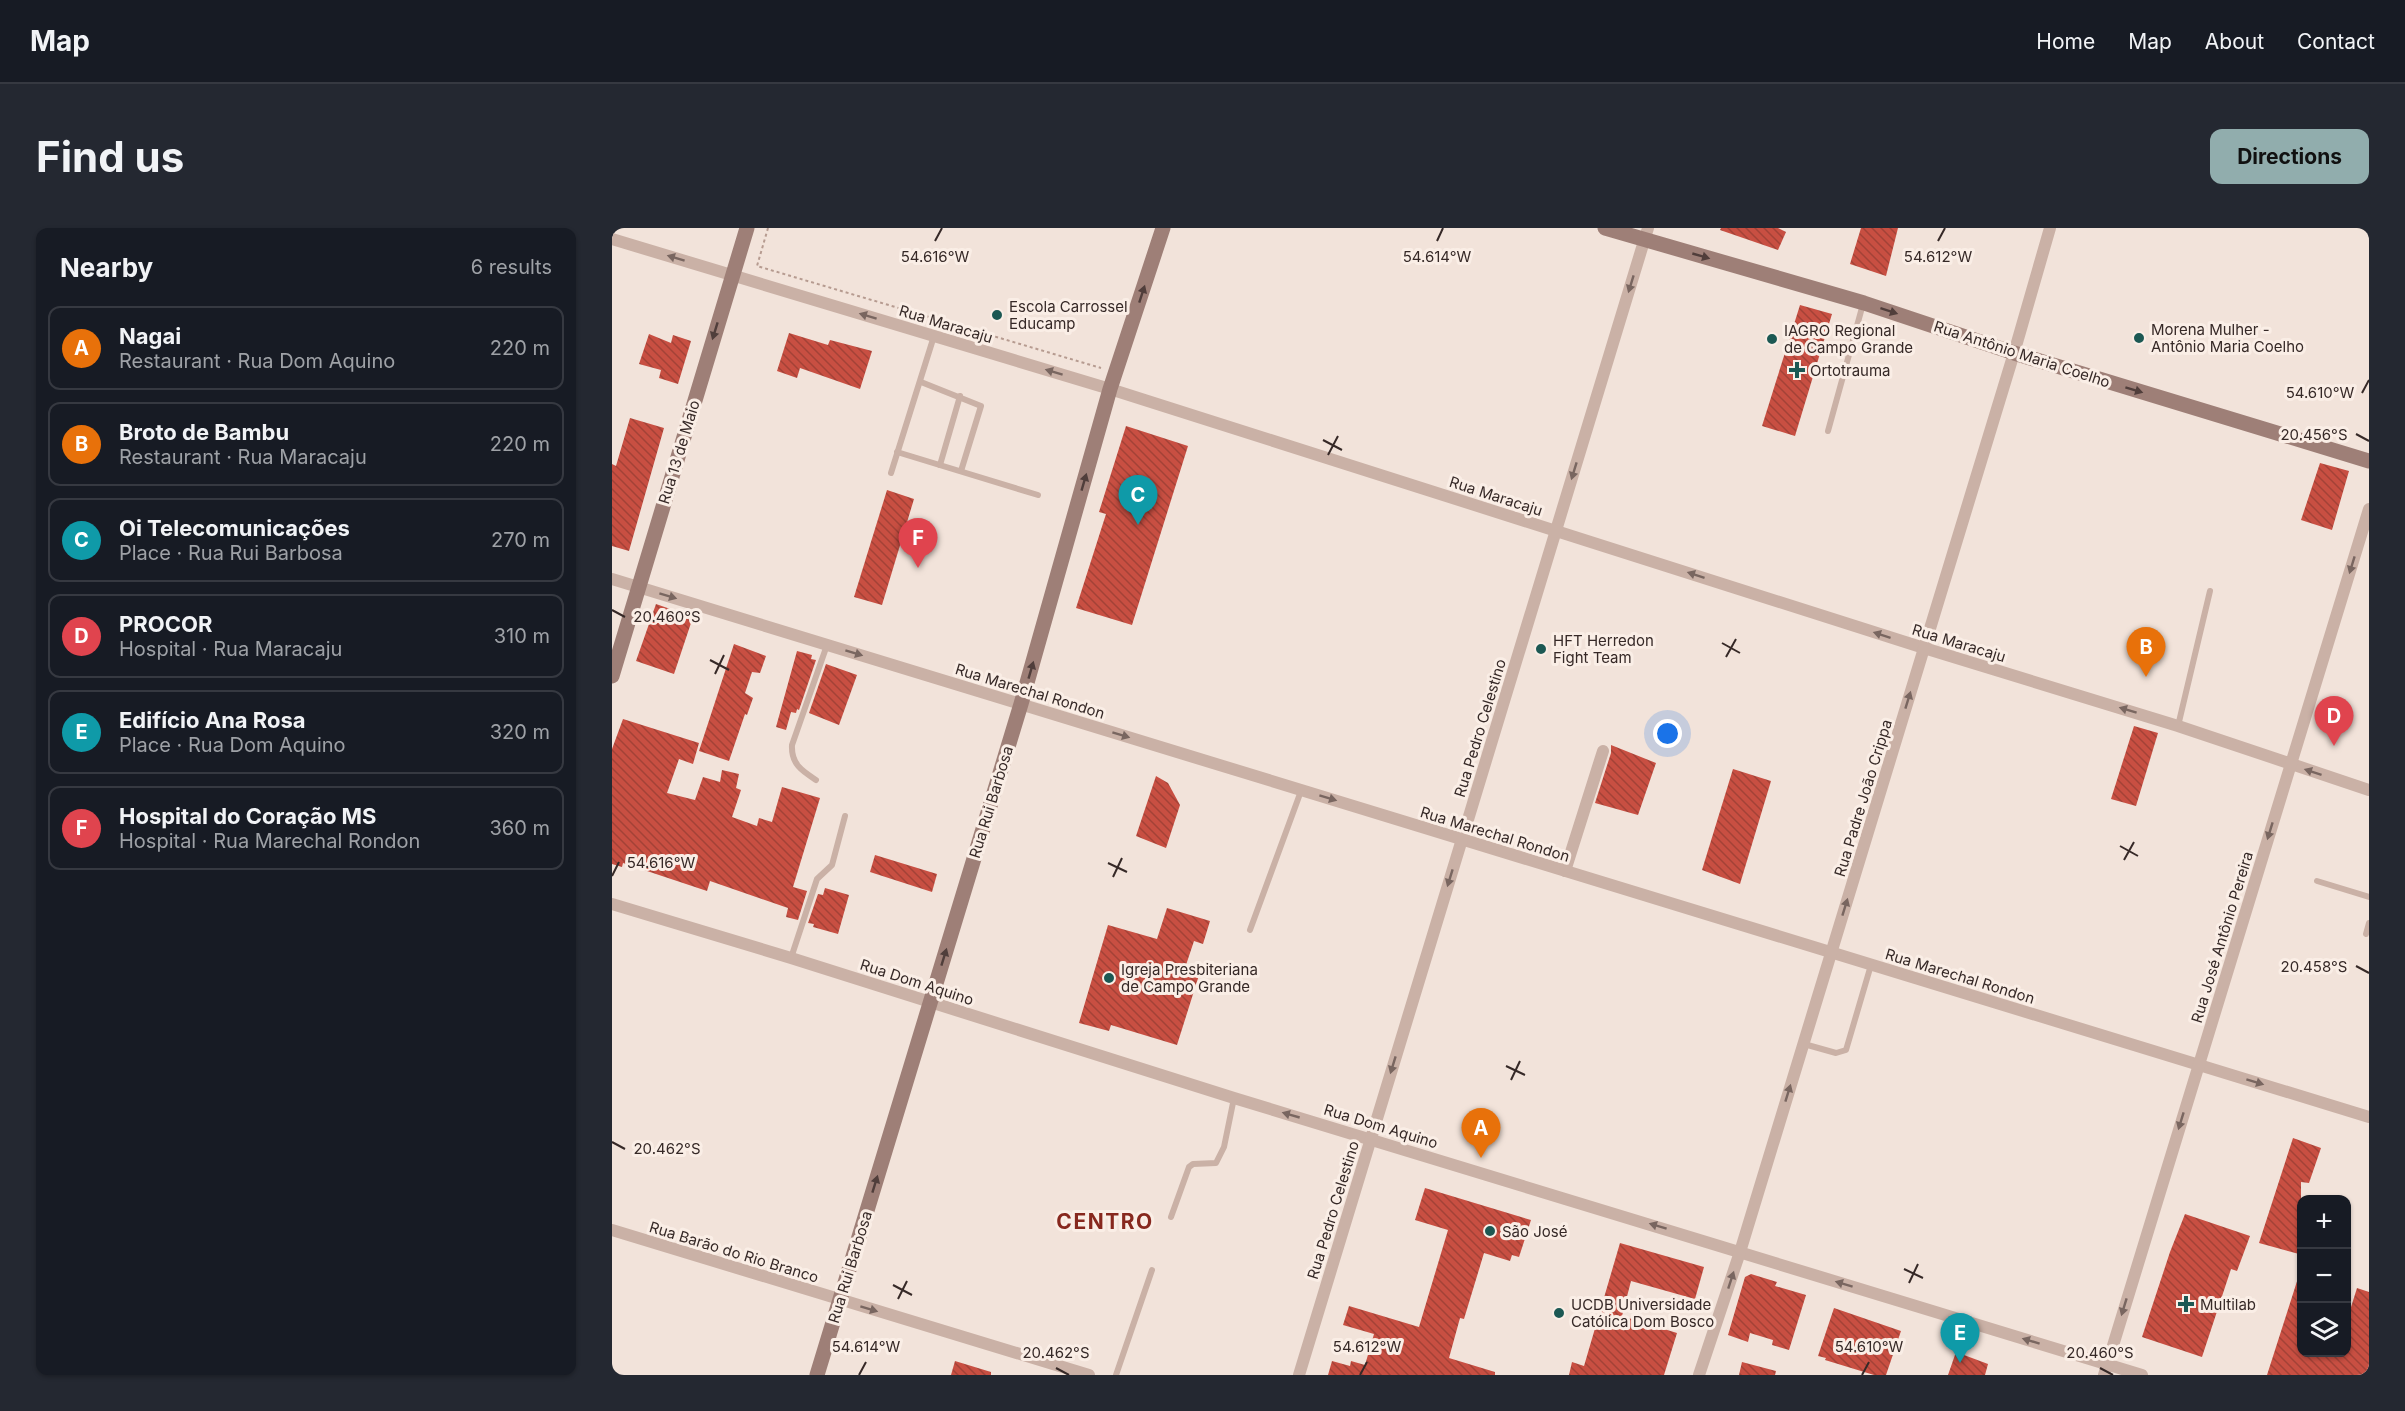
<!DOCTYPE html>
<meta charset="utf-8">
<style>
:root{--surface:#171b24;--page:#242831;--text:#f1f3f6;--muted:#9ea1a6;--line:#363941;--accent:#91adad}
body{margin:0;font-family:Inter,sans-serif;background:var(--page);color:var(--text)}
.controls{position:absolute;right:18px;bottom:18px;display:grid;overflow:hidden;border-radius:12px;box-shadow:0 2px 4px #0004}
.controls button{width:54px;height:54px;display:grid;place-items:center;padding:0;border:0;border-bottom:2px solid var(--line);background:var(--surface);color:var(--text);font:30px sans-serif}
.you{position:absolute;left:1056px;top:506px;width:21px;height:21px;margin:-15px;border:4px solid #fff;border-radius:50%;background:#1a73e8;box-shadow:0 0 0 9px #1a73e833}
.badge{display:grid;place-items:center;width:39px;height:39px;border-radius:50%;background:var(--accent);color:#fff;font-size:20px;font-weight:700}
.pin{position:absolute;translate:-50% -50px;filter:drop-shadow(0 2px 3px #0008)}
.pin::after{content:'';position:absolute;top:32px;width:21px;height:18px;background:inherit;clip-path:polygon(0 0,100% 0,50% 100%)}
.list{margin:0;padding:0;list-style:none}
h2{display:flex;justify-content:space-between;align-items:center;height:78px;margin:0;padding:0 24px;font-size:26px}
h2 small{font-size:20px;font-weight:400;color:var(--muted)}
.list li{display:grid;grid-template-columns:39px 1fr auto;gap:18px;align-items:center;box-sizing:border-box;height:84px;margin:0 12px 12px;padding:0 12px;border:2px solid var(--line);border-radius:12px}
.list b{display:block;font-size:22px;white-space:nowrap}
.list p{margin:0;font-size:20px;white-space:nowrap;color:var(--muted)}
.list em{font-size:20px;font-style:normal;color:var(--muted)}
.icon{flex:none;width:33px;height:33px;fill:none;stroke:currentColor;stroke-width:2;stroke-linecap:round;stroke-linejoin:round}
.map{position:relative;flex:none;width:1757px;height:1147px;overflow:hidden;border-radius:12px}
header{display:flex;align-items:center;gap:36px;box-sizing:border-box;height:84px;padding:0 30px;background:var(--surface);border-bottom:2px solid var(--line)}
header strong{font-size:28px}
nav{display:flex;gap:33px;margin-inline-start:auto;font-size:21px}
.intro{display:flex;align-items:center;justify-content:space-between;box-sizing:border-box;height:144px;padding:0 36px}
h1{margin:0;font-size:42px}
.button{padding:15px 27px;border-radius:12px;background:var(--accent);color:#111;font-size:21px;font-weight:700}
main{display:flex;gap:36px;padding:0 36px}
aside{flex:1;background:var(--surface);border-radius:12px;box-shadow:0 2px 4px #0004}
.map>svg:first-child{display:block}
.building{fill:url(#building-back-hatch)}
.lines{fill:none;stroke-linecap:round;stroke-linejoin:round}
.path{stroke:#b69b90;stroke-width:2;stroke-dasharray:3 3;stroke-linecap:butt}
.lane{stroke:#cab1a6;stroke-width:6}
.street{stroke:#cab1a6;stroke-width:12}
.secondary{stroke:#9e7f77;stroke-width:15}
.oneway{fill:#503e3b}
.oneway2{fill:#796660}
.ticks{fill:none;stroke:#362927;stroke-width:2}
.poi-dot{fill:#1c5853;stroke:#faeee6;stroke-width:2}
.labels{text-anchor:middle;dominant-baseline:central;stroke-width:6;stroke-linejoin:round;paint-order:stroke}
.poi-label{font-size:15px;fill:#362927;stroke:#faeee6;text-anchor:start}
.street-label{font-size:15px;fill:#362927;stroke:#faeee6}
.district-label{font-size:21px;font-weight:bold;letter-spacing:1.5px;fill:#87281e;stroke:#faeee6}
.ticks-label{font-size:15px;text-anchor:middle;fill:#362927;stroke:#faeee6;stroke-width:6;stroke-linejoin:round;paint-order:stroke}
</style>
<header>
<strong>Map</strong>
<nav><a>Home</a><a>Map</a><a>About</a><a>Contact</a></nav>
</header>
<div class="intro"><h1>Find us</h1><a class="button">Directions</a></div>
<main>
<aside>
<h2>Nearby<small>6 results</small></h2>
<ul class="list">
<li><span class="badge" style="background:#e8710a">A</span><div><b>Nagai</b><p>Restaurant · Rua Dom Aquino</p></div><em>220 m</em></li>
<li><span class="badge" style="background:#e8710a">B</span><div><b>Broto de Bambu</b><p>Restaurant · Rua Maracaju</p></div><em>220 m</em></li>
<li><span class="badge" style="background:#0f9aa8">C</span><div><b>Oi Telecomunicações</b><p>Place · Rua Rui Barbosa</p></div><em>270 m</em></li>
<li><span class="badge" style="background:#e0444e">D</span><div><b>PROCOR</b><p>Hospital · Rua Maracaju</p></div><em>310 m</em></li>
<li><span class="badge" style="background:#0f9aa8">E</span><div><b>Edifício Ana Rosa</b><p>Place · Rua Dom Aquino</p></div><em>320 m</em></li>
<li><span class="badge" style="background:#e0444e">F</span><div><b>Hospital do Coração MS</b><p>Hospital · Rua Marechal Rondon</p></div><em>360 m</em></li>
</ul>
</aside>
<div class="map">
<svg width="1757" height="1147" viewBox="0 0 1757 1147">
<defs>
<pattern id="building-back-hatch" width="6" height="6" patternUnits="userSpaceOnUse" patternTransform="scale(1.5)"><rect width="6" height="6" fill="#c84f42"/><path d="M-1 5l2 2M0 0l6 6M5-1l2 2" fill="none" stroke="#a34237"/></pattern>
</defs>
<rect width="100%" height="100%" fill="#f2e3da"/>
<!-- building -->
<g class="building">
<polygon points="1109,0 1166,0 1174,4 1166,22 1108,2"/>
<polygon points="1249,0 1286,0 1274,48 1238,36"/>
<polygon points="1188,77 1220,86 1183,208 1150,198"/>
<polygon points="177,105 216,117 218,112 260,123 248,161 188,140 185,150 165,143"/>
<polygon points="37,106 59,115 61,107 79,113 66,156 47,150 49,142 27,136"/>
<polygon points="18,190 52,200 17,323 0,318 0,236 4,238"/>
<polygon points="514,198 576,218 520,397 464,380 494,286 487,284"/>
<polygon points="1708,235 1737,243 1720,302 1689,292"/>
<polygon points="275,262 302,271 270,377 242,369"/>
<polygon points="44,376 81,389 62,446 24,433"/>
<polygon points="122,416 154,428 148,445 140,444 133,465 141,470 135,487 133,486 117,533 87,523"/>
<polygon points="185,423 200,427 199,431 204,432 187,482 185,481 184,485 179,484 174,502 164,499"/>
<polygon points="214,436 245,447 227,497 197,485"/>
<polygon points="11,491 87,515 81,536 67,531 55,565 83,572 91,549 108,554 110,542 127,546 124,560 129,562 120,589 145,598 147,590 160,594 170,559 208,570 181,659 195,663 186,692 174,689 176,680 98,653 95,663 11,635 10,639 0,636 0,521"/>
<polygon points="1522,498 1546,505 1524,578 1499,571"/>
<polygon points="999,517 1044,535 1026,587 983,575 999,525"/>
<polygon points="1121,541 1159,553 1128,656 1090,642"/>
<polygon points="544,548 556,555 568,577 554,620 524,608"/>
<polygon points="263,627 325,646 320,664 258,644"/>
<polygon points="213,660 237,667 226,706 201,699 202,696 196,695 206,666 211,667"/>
<polygon points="555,680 598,693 591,716 582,713 573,740 588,744 565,817 499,797 497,803 467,795 496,697 545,711"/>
<polygon points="1681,910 1709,920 1697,955 1689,954 1689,1017 1687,1026 1647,1015"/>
<polygon points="813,960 919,992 907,1029 900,1027 898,1033 872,1025 852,1091 848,1090 837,1130 883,1144 883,1147 716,1147 720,1133 738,1138 739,1133 753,1137 762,1106 731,1097 737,1078 807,1099 836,1002 803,992"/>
<polygon points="1573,986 1638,1008 1625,1043 1619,1041 1590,1129 1530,1109 1558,1024"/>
<polygon points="1008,1015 1092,1039 1083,1071 1019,1053 1010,1088 1065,1105 1052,1147 957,1147 960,1134 972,1138"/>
<polygon points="1139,1046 1165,1054 1163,1058 1194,1067 1177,1122 1160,1117 1161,1112 1138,1105 1136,1114 1116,1107 1133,1049"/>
<polygon points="1687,1047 1689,1047 1689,1125 1734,1125 1734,1095 1745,1060 1757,1064 1757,1147 1655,1147"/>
<polygon points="1222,1080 1289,1103 1274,1147 1262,1147 1213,1132 1214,1130 1206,1128"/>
<polygon points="1344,1124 1376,1136 1373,1147 1336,1147"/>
<polygon points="343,1133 379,1144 379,1147 339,1147"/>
<polygon points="1130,1134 1164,1143 1163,1147 1127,1147"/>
</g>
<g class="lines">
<!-- path -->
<polyline class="path" points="156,0 145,38 489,140"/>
<!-- lane -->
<g class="lane">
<polyline points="309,154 369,178 349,243"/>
<polyline points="1216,203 1251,76"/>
<polyline points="285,224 426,267"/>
<polyline points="328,237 348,168"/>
<polyline points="279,245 322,108"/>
<polyline points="1566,498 1598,363"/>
<path d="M204,552c-14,-9 -25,-16 -24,-35l35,-100"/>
<polyline points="1705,653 1757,669"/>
<polyline points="638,702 689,563"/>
<polyline points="1754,706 1757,695"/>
<polyline points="179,730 205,651 220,637 233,588"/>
<polyline points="1192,816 1224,825 1234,822 1259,737"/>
<polyline points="559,989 577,939 581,936 604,935 612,919 622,870"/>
<polyline points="504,1147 540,1042"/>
</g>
<!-- street -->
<g class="street">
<polyline points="0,11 498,161 1312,420 1566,498 1757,562"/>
<polyline points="0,351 1757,889"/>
<polyline points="953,643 991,523"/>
<polyline points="0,676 179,730 622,870 1530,1147"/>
<polyline points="0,1002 477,1147"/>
<polyline points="687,1147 1036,0"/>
<polyline points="1087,1147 1128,1024 1402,125 1438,0"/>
<polyline points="1492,1147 1757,281"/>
</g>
<!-- secondary -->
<g class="secondary">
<polyline points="993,0 1252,75 1402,125 1757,233"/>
<polyline points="0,448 135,0"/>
<polyline points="205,1147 409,476 498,161 551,0"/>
</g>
</g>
<!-- one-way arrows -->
<defs><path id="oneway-solid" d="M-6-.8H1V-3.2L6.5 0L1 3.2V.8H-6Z" transform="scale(1.5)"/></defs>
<g class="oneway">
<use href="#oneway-solid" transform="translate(1089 28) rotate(16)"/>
<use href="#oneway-solid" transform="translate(530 66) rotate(-72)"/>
<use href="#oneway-solid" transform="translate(1277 83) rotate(18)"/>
<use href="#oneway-solid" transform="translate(103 103) rotate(107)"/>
<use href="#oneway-solid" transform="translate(1522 162) rotate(17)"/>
<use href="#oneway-solid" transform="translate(472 254) rotate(-74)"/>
<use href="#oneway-solid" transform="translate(419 442) rotate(-74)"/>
<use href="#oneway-solid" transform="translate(332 729) rotate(-73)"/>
<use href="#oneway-solid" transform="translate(263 956) rotate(-73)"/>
</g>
<g class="oneway2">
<use href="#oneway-solid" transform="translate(64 30) rotate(-163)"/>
<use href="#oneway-solid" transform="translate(1019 56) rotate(107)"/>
<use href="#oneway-solid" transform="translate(256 88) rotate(-163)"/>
<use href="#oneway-solid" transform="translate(442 144) rotate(-163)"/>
<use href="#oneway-solid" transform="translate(962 243) rotate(107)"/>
<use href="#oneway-solid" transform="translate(1740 337) rotate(107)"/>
<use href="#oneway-solid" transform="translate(1084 347) rotate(-162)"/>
<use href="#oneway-solid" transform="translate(56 368) rotate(17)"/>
<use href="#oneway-solid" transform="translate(1270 407) rotate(-162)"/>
<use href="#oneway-solid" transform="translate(242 425) rotate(17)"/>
<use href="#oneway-solid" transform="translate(1296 472) rotate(-73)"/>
<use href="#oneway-solid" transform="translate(1516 482) rotate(-163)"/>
<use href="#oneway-solid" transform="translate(509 507) rotate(17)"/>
<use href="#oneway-solid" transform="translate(1701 544) rotate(-162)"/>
<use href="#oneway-solid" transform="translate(716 570) rotate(17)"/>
<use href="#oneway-solid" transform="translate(1658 603) rotate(107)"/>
<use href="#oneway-solid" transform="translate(838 650) rotate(107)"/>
<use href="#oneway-solid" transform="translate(1233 679) rotate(-73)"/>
<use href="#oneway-solid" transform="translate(781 837) rotate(107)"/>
<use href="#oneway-solid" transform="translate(1643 854) rotate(17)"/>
<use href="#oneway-solid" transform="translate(1176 865) rotate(-73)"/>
<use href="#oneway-solid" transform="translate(679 887) rotate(-164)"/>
<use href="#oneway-solid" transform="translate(1569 893) rotate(107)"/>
<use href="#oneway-solid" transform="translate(1046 998) rotate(-163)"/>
<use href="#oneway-solid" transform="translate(1119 1052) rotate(-72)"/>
<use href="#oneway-solid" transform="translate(1232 1056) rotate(-163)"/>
<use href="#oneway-solid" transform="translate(1512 1079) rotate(107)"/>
<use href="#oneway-solid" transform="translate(257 1081) rotate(17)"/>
<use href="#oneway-solid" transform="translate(1419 1113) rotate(-163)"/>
</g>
<!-- ticks -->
<path class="ticks" d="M323,13l7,-13M825,13l6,-13M1326,13l7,-13M1750,165l7,-13M1744,206l13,7M711,212l19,10M716,227l10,-19M0,382l13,7M1110,415l18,10M1114,429l10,-18M98,432l19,10M103,446l9,-19M1508,618l18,10M1512,632l10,-18M496,635l19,9M0,648l7,-14M501,649l9,-19M1744,738l13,7M894,838l19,9M899,852l9,-19M0,914l13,7M1292,1041l19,9M1297,1055l9,-19M281,1057l19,10M286,1071l9,-18M444,1140l13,7M1488,1140l13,7M247,1147l7,-13M748,1147l7,-13M1250,1147l7,-13"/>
<!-- markers -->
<g class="poi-dot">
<circle cx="385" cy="87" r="6"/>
<circle cx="1527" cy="110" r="6"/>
<circle cx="1160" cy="111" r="6"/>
<path d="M1182 133h6v6h6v6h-6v6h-6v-6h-6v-6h6z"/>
<circle cx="929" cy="421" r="6"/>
<circle cx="497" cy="750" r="6"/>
<circle cx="878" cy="1003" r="6"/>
<path d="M1571 1067h6v6h6v6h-6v6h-6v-6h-6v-6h6z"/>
<circle cx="947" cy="1085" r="6"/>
</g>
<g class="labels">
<!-- poi labels -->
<g class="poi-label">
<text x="397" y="78">Escola Carrossel<tspan x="397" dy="17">Educamp</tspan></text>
<text x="1539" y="101">Morena Mulher -<tspan x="1539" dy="17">Antônio Maria Coelho</tspan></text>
<text x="1172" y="102">IAGRO Regional<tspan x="1172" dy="17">de Campo Grande</tspan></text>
<text x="1198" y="142">Ortotrauma</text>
<text x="941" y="412">HFT Herredon<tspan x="941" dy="17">Fight Team</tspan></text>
<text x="509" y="741">Igreja Presbiteriana<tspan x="509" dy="17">de Campo Grande</tspan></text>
<text x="890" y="1003">São José</text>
<text x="959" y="1076">UCDB Universidade<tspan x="959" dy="17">Católica Dom Bosco</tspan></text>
<text x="1588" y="1076">Multilab</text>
</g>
<!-- street labels -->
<g class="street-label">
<text transform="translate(334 96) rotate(17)">Rua Maracaju</text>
<text transform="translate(1410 126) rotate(18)">Rua Antônio Maria Coelho</text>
<text transform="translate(67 224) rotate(-73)">Rua 13 de Maio</text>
<text transform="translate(884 268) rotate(18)">Rua Maracaju</text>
<text transform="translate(1347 415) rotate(17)">Rua Maracaju</text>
<text transform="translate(418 463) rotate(17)">Rua Marechal Rondon</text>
<text transform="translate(868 500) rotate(-73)">Rua Pedro Celestino</text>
<text transform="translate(1251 570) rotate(-73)">Rua Padre João Crippa</text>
<text transform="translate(379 574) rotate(-73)">Rua Rui Barbosa</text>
<text transform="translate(883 606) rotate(17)">Rua Marechal Rondon</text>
<text transform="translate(1610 709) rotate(-73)">Rua José Antônio Pereira</text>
<text transform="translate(1348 748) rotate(17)">Rua Marechal Rondon</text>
<text transform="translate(305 754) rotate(18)">Rua Dom Aquino</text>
<text transform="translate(769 898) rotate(17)">Rua Dom Aquino</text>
<text transform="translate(721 982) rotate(-73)">Rua Pedro Celestino</text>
<text transform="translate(122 1024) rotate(17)">Rua Barão do Rio Branco</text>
<text transform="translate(238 1039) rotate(-73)">Rua Rui Barbosa</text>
</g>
<!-- district labels -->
<g class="district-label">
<text x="493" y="993">CENTRO</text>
</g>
</g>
<g class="ticks-label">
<text x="323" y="34">54.616°W</text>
<text x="825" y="34">54.614°W</text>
<text x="1326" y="34">54.612°W</text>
<text x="1708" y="170">54.610°W</text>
<text x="1702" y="212">20.456°S</text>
<text x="55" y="394">20.460°S</text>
<text x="49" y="640">54.616°W</text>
<text x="1702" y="744">20.458°S</text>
<text x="55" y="926">20.462°S</text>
<text x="254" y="1124">54.614°W</text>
<text x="755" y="1124">54.612°W</text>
<text x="1257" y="1124">54.610°W</text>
<text x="1488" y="1130">20.460°S</text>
<text x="444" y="1130">20.462°S</text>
</g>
</svg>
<div class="controls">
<button>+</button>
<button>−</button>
<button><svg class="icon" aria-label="layers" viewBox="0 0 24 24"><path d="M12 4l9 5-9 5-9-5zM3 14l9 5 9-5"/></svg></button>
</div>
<div class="you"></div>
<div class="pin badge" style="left:869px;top:930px;background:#e8710a">A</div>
<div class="pin badge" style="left:1534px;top:449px;background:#e8710a">B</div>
<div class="pin badge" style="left:526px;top:297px;background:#0f9aa8">C</div>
<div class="pin badge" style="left:1722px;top:518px;background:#e0444e">D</div>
<div class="pin badge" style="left:1348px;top:1135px;background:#0f9aa8">E</div>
<div class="pin badge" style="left:306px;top:340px;background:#e0444e">F</div>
</div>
</main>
